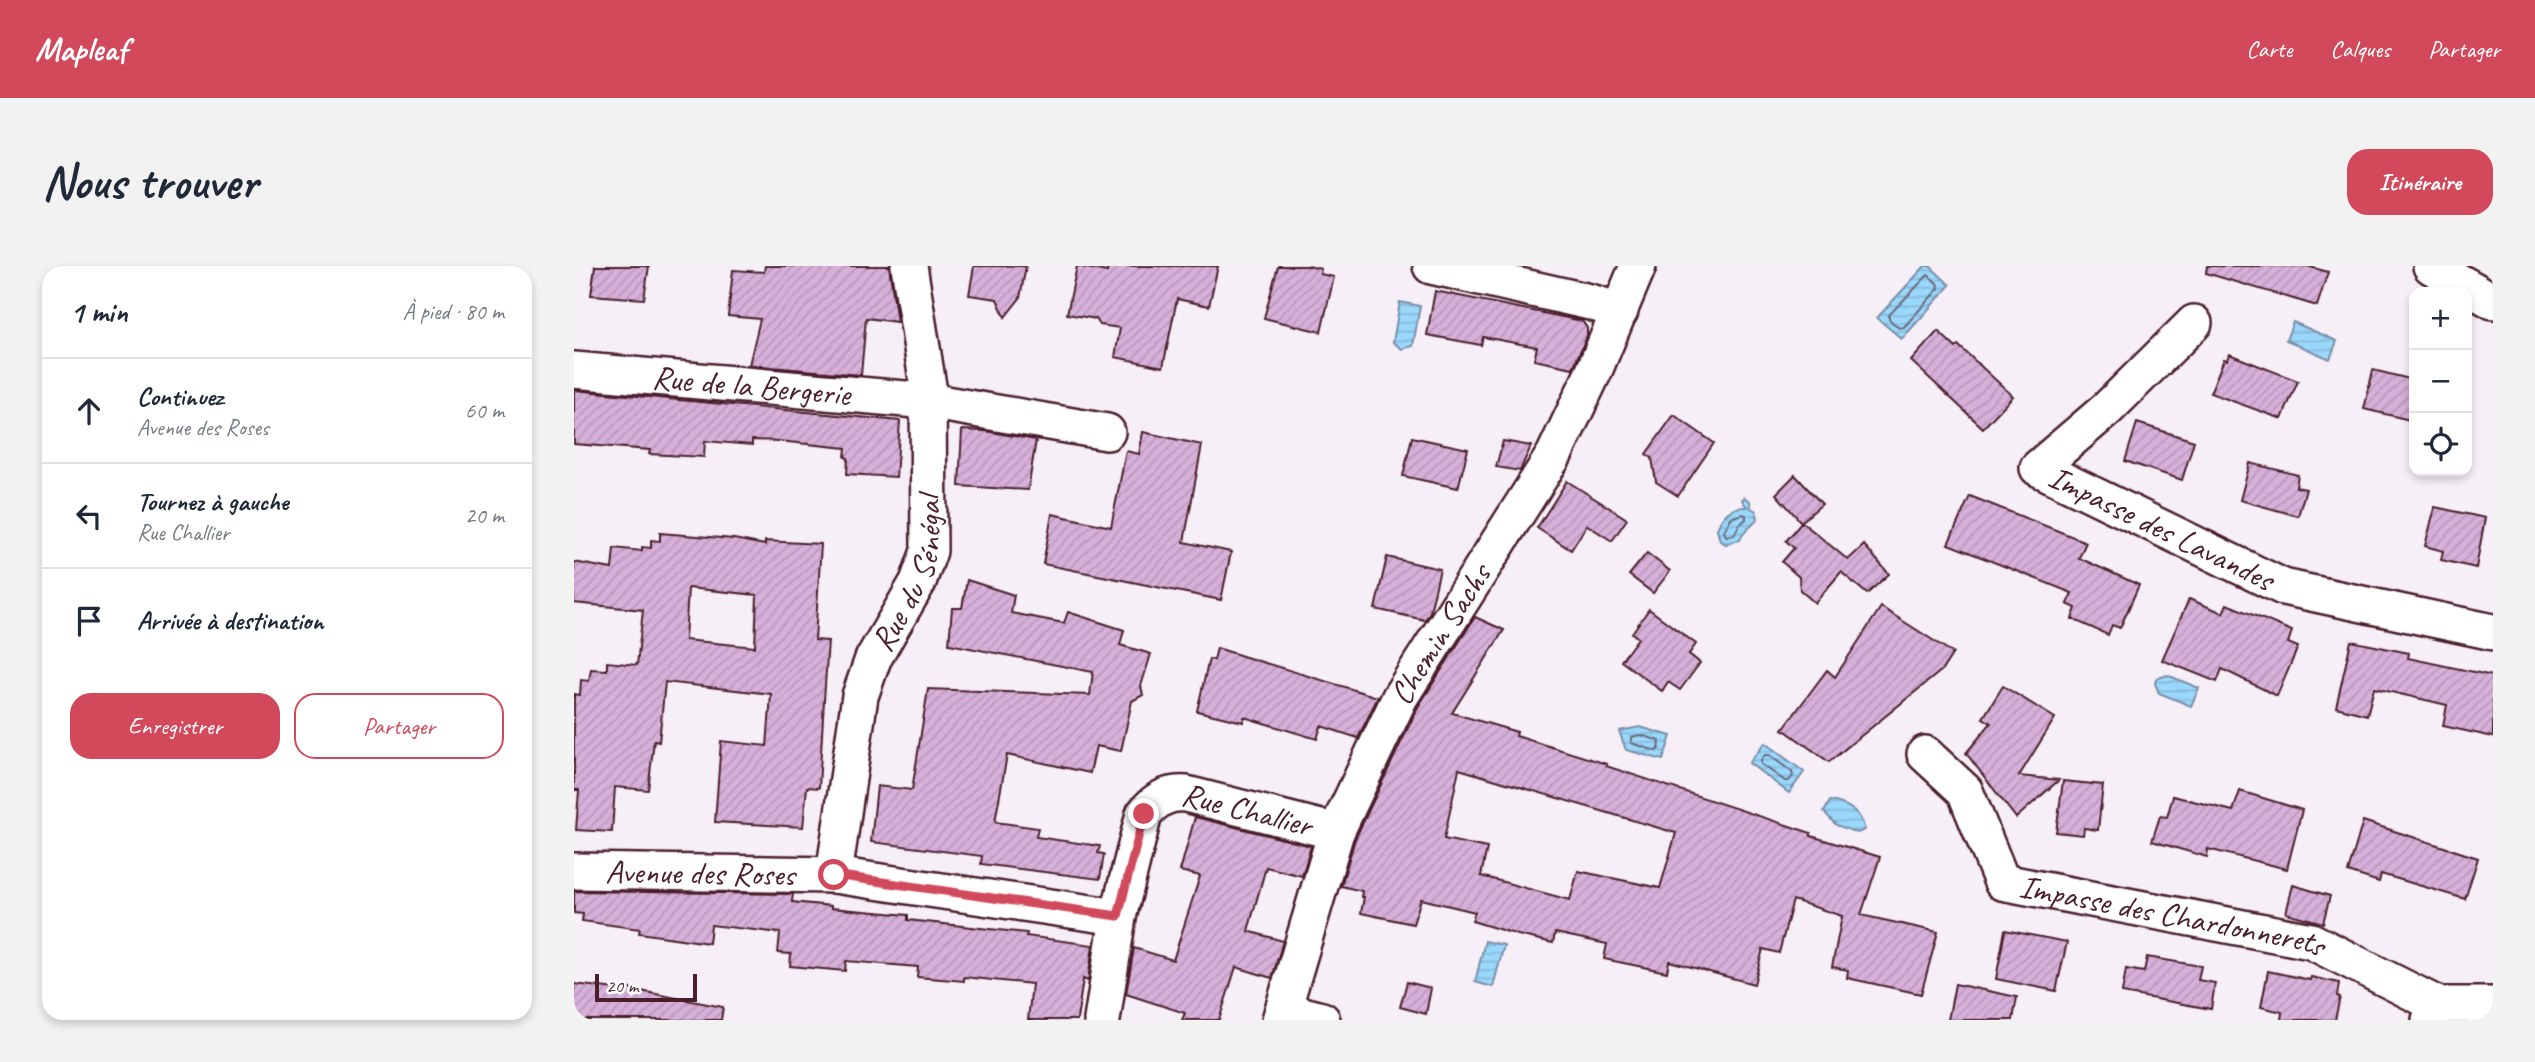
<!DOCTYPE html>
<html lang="fr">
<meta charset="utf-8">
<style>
:root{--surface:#fff;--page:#f2f2f3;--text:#1f2937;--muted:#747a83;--line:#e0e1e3;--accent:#d1495b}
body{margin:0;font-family:Caveat,sans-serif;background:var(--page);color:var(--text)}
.controls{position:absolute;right:21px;top:21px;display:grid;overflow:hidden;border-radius:14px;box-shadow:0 4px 10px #0003}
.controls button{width:63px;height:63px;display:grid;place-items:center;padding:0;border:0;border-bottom:2px solid var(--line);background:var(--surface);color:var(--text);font:35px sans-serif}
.scale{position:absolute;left:21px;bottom:18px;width:102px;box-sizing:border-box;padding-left:7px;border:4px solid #4a1f2b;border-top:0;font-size:19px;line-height:24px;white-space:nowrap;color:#4a1f2b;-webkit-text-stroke:5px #fff;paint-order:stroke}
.stop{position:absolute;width:21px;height:21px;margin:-16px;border:5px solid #d1495b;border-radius:50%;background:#fff}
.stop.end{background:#d1495b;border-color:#fff;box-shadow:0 2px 7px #0008}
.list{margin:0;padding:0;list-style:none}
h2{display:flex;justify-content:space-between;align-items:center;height:91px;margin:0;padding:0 28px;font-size:30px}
h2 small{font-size:23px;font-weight:400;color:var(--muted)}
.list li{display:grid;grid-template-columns:46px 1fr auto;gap:21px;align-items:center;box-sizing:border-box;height:105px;padding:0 28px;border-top:2px solid var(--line)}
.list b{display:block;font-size:26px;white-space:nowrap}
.list p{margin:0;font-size:23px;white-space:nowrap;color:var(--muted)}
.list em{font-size:23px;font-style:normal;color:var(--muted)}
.actions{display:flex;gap:14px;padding:21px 28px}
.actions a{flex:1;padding:16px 0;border:2px solid var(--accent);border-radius:21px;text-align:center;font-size:24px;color:var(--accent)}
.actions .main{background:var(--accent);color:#fff}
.icon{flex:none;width:38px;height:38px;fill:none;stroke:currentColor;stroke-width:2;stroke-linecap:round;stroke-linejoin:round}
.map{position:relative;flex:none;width:1919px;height:754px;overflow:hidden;border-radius:21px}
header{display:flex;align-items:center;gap:42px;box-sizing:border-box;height:98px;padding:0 35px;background:var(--accent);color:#fff}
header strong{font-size:33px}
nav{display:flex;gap:38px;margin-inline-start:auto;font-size:24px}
.intro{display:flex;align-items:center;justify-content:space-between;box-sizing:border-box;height:168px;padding:0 42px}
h1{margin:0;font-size:49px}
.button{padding:18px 32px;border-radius:21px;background:var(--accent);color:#fff;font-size:24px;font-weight:700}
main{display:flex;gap:42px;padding:0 42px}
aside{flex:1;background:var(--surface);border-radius:21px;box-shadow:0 4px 10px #0003}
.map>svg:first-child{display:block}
.water{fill:url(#water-rules);stroke:#798ea8;stroke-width:2}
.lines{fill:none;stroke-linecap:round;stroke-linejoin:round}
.shore{stroke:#6a697e;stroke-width:2}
.building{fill:url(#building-hatch);stroke:#4a1f2b;stroke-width:2;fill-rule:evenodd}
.minor-casing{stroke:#4a1f2b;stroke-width:40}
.minor{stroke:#fff;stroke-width:35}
.route{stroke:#d1495b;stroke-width:9}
.labels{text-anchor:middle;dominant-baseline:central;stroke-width:7;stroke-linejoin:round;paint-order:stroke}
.street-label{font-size:33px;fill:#4a1f2b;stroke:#fff}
</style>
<header>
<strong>Mapleaf</strong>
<nav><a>Carte</a><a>Calques</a><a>Partager</a></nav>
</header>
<div class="intro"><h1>Nous trouver</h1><a class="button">Itinéraire</a></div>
<main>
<aside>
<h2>1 min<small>À pied · 80 m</small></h2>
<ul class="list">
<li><svg class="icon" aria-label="ahead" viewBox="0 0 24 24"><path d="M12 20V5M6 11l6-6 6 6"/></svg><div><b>Continuez</b><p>Avenue des Roses</p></div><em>60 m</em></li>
<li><svg class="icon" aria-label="left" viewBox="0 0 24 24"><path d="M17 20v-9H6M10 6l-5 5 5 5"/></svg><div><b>Tournez à gauche</b><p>Rue Challier</p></div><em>20 m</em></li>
<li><svg class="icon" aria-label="arrive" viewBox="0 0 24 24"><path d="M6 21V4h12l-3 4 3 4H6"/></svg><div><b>Arrivée à destination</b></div></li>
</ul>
<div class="actions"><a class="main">Enregistrer</a><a>Partager</a></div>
</aside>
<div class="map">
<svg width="1919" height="754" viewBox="0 0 1919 754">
<defs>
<pattern id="water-rules" width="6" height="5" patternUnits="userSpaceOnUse" patternTransform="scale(1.75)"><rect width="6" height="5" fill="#99d8fb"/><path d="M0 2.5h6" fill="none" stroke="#85b9d7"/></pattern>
<pattern id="building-hatch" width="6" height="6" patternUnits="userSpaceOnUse" patternTransform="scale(1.75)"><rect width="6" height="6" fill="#d6b0d9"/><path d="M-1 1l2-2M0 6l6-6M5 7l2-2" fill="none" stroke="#b997ba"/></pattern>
</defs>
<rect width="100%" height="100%" fill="#f7eff7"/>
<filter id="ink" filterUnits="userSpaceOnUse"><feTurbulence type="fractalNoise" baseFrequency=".0143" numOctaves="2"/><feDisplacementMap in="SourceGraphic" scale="14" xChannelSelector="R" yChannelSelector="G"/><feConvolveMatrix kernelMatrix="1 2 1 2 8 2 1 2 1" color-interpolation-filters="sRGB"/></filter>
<g filter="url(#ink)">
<!-- water -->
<g class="water">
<polygon points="1351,0 1356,0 1376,19 1328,73 1303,52"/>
<polygon points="826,36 846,40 839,80 828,83 819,76"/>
<polygon points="1719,56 1763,75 1756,93 1712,74"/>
<path d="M1170,231l6,4 1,7 5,3 2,7c-5,9 -13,10 -18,22l-14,4 -6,-3 -3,-12c5,-14 14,-23 30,-22l-5,-7z"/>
<polygon points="1593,409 1625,422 1617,440 1585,427 1581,418 1582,413"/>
<polygon points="1066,461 1097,470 1089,494 1052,484 1045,465"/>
<polygon points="1191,477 1230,506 1215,527 1175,497"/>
<path d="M1256,535c21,4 30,11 35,29l-8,3 -21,-8 -12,-13z"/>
<polygon points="911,675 930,679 919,721 901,716"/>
</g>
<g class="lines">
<!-- shore -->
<g class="shore">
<polygon points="1354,9 1364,18 1365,22 1330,61 1325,62 1315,53 1315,49"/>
<polygon points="1168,248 1172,249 1172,253 1165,259 1160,269 1152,270 1150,265 1157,252"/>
<polygon points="1067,469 1086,475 1085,483 1082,485 1057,477 1057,471"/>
<polygon points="1191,489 1195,489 1218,506 1219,510 1215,515 1211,515 1187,498 1187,494"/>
</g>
</g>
<!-- building -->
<g class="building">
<polygon points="21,0 75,0 70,33 17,29"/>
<polygon points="191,0 315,0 323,56 292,52 287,109 175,99 186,53 154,50 159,4 190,6"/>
<polygon points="400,0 452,0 446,32 431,51 423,33 395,29"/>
<polygon points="503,0 533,6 534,0 644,0 635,40 603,33 589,101 541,91 546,62 526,59 522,53 493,48"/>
<polygon points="704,0 734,0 747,3 746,8 760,11 747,66 690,52"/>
<polygon points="1633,0 1733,0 1754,6 1743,40 1632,7"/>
<polygon points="861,25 1008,55 1013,62 1013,70 999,102 960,94 963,81 909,71 907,79 853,69"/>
<polygon points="1364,65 1382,82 1384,79 1439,130 1409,162 1337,95"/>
<polygon points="1655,88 1724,115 1708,153 1636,127 1650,93 1653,94"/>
<polygon points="1799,104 1840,114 1840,155 1790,143"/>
<polygon points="0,124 326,155 322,211 273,208 274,192 271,191 272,182 204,175 178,174 178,179 131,175 130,191 75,188 76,184 0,178"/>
<polygon points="1100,149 1140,177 1104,230 1082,216 1078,192 1072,188"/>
<polygon points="1563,157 1620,175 1608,214 1551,195"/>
<polygon points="388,164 411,165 462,174 454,224 385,220"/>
<polygon points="569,166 628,179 610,276 657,286 647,334 469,298 478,248 537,261 552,185 565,188"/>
<polygon points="838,171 894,183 884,222 829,210"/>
<polygon points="929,175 957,180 946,205 922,201"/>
<polygon points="1676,197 1724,209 1722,221 1732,223 1724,250 1666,234"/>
<polygon points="1221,209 1248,238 1227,256 1202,228"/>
<polygon points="993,215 1053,253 1038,275 1013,259 997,284 963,262"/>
<polygon points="1396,230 1512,276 1505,292 1565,319 1546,362 1538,359 1534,369 1498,353 1502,342 1493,338 1498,327 1374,278"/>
<polygon points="1861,241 1911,252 1902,302 1867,294 1869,285 1851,280"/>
<polygon points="1228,256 1274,294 1290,279 1315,308 1293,328 1267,306 1241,337 1226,324 1225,311 1208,296 1220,282 1212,275"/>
<path d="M86,267l74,6 31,6v-4l56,3 -6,96 13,1 -4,59 -5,88 -12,-1 -4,40 -88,-5 6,-81 46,5 4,-52 -106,-12 -6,60 -5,-1 -6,49 -33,-3 -3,45 -36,-2 3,-40h-5v-96l6,1 1,-15 8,1 2,-12 16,1v-8l30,3 6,-55 -69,-7v-41l38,7 2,-21 28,3v-4l9,1v-8l9,1zM114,322l69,7 -2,52 -70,-7z"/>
<polygon points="1073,287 1096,305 1079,327 1055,309"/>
<polygon points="813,291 866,303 856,346 851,354 801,343"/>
<polygon points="393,314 440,329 437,347 490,357 494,346 550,364 546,379 577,388 567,420 569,429 558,435 547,485 522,480 516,507 433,489 421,556 464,562 462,571 526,580 524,587 530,588 526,613 407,598 408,590 297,576 303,520 338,524 354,423 516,429 519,406 375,378 378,342 388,342"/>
<polygon points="1615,333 1649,347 1653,338 1718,365 1714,377 1724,381 1703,430 1648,403 1643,416 1588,394"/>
<polygon points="1307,341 1379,387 1368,404 1255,496 1209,463 1253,404 1261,411"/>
<polygon points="1075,343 1122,378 1115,388 1126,397 1106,424 1094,416 1088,425 1047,395 1064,372 1058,367"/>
<path d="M901,351l29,13 -52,83 65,19 -1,4 91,28 -1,2 205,67v3l69,21 -19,58 77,17 -17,62 -74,-16 1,-8 -16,-3 10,-51 -49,-16 -14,53 -16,-4 -9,35 -85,-23 -2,11 -63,-13 3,-15 -52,-11 -2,10 -35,-8 -46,-14 3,-9 -54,-13 -8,25 -52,-11 3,-16h-3l1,-6 -21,-5 14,-47 63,-132zM885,503l217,64 -16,55 -82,-17 -8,29 -89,-24 6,-28 -43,-9z"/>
<polygon points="1777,375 1835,387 1834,392 1919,410 1919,471 1869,460 1873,439 1800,422 1793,449 1762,441"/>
<polygon points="643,382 678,393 804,431 784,472 747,460 743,473 670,451 669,456 623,445 635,393 640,394"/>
<polygon points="1429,420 1481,452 1445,510 1485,514 1442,552 1392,487 1417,457 1409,452"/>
<polygon points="1489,515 1529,519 1524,564 1510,562 1509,569 1482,566"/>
<polygon points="1666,525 1728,544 1713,603 1634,583 1633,591 1578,575 1586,550 1593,551 1599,530 1659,545"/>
<polygon points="621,551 737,580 728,610 692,601 674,665 709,675 698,712 662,701 645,754 608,754 611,747 552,728 560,682 599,694 626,610 606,605"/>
<polygon points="1789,555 1904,592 1891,633 1807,608 1805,616 1774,606"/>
<polygon points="1719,619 1756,630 1749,657 1712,647"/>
<polygon points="0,625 219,628 218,636 257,640 257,642 334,649 334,654 453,667 452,670 519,679 514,715 509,713 503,754 454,754 458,718 390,711 390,715 343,711 344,701 272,695 271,705 216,700 217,688 204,687 206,667 137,659 135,677 65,667 66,663 8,655 9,648 0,647"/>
<polygon points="1431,664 1493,676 1482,725 1422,713"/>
<polygon points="1573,691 1627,700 1624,714 1641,717 1637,743 1548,727 1552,703 1570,706"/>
<polygon points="1694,705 1736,714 1737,711 1765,717 1763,730 1766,731 1761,754 1707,754 1708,746 1687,741"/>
<polygon points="833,716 857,722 852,748 826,741"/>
<polygon points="0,718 50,724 51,722 149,741 147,754 0,754"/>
<polygon points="1381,718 1443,731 1439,754 1374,754"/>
</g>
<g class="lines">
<!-- minor casing -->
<g class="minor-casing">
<g id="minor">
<polyline points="857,0 1016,36 1046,45"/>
<polyline points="1857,0 1919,35"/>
<path id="s1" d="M1620,57l-87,86 -69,59 245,119 210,45"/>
<path id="s2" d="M0,104l354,31 179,31"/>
<path id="s3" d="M1351,488l40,37 37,91 309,59 127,64"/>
<path id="s4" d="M0,605l260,4 284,42"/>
<path id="s5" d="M260,609l26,-179 13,-37 45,-77 11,-31 -1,-165 -19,-120"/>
<polyline points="709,744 748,754"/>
<path id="s6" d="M528,754l16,-103 26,-103c11,-14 24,-22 42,-20l150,38"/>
<path id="s7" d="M706,754l56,-188 64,-135 154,-242 40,-84 44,-105"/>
<polyline points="1856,754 1864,739 1919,739"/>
</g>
</g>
<!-- minor -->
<use href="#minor" class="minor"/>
</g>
</g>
<g class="lines" filter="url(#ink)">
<!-- route -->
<polyline class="route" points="260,609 544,650 570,548"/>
</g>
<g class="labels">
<!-- street labels -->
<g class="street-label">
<text stroke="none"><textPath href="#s2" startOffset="178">Rue de la Bergerie</textPath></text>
<text stroke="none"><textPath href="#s1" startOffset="350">Impasse des Lavandes</textPath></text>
<text stroke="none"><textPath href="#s5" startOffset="315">Rue du Sénégal</textPath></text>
<text stroke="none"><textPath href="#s7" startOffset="420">Chemin Sachs</textPath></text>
<text stroke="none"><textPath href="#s6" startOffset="322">Rue Challier</textPath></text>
<text stroke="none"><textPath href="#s4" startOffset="126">Avenue des Roses</textPath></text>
<text stroke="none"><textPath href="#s3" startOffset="326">Impasse des Chardonnerets</textPath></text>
</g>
</g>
</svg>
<div class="controls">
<button>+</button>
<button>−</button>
<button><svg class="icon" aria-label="locate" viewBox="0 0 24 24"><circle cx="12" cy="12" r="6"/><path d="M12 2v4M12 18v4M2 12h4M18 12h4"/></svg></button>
</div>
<div class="scale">20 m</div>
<div class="stop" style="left:260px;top:609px"></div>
<div class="stop end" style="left:570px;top:548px"></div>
</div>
</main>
